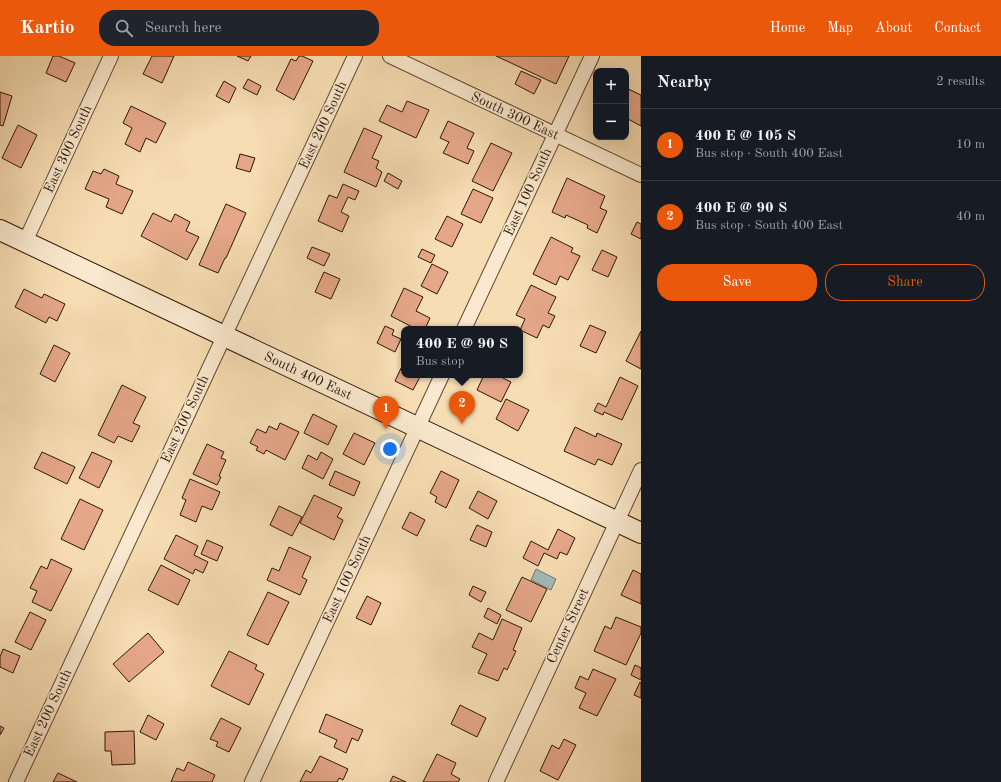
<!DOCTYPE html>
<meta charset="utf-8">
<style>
:root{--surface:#171b24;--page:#20242c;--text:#f1f3f6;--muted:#9ea1a6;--line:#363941;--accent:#ea580c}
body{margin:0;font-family:"Old Standard TT",serif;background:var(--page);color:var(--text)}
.controls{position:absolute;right:12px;top:12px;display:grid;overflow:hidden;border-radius:8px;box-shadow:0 4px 16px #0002}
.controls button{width:36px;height:36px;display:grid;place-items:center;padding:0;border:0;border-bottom:1px solid var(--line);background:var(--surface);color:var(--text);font:20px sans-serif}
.you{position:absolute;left:390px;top:393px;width:14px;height:14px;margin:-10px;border:3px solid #fff;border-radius:50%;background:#1a73e8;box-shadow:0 0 0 6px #1a73e833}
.badge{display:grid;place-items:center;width:26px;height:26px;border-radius:50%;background:var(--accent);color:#fff;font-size:13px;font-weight:700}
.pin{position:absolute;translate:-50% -33px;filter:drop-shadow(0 1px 2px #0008)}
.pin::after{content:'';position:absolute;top:21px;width:14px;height:12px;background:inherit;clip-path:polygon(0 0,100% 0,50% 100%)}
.popup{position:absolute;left:401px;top:270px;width:122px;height:52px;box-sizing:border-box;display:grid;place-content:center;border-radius:8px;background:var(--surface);filter:drop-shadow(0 1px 3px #0005);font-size:13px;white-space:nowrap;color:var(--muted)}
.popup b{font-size:15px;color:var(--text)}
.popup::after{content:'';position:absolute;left:50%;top:100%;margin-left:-8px;border:8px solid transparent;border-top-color:var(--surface)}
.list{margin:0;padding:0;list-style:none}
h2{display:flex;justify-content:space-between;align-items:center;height:52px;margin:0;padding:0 16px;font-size:17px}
h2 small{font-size:13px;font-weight:400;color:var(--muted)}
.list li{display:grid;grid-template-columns:26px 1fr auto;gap:12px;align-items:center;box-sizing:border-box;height:72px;padding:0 16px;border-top:1px solid var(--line)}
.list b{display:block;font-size:15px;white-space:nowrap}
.list p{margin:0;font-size:13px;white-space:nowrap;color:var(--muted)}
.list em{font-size:13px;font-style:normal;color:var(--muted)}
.actions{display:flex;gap:8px;padding:12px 16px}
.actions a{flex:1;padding:9px 0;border:1px solid var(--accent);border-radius:16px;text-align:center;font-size:14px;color:var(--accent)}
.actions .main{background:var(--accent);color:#fff}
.icon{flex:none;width:22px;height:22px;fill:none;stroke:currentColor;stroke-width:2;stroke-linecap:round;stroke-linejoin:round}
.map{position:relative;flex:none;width:641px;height:726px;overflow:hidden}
header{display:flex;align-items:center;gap:24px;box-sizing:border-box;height:56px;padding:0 20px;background:var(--accent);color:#fff}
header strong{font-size:19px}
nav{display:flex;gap:22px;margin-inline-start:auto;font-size:14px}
.search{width:280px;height:36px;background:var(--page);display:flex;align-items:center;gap:10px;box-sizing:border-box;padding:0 14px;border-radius:16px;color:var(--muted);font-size:15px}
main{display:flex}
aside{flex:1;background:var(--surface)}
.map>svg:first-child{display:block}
.water{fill:#a2b9b8;stroke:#737871}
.building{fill:#e5a788;stroke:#2d1607}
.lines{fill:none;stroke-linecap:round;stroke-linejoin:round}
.street-casing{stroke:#604832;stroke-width:16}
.secondary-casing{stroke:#2d1607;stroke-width:22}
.street{stroke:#fae9ce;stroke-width:14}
.secondary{stroke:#fae9ce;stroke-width:20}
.labels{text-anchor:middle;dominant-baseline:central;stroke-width:3;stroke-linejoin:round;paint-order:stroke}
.street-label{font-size:14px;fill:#2d1607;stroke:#fae9ce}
</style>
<header>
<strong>Kartio</strong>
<div class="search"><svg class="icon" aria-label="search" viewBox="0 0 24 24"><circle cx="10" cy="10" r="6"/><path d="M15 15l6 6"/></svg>Search here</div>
<nav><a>Home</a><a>Map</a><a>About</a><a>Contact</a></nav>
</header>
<main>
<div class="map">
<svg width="641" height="726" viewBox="0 0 641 726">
<rect width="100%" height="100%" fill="#f7ddb3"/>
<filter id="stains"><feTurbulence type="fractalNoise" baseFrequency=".005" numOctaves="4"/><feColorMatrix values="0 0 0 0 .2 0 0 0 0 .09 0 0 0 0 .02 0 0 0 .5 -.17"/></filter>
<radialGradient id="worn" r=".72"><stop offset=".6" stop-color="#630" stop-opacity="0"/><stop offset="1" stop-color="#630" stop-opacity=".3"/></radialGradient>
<!-- water -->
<polygon class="water" points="536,513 556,523 551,534 531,524"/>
<!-- building -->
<g class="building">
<polygon points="53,0 59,0 75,7 66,26 46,17"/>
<polygon points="152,0 174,0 162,27 143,18"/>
<polygon points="237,0 251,0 248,5"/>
<polygon points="299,0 302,0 313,5 294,44 276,34 291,3 296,5"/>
<polygon points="496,0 569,0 556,28"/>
<polygon points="521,15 541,24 534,38 515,28"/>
<polygon points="248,23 261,30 257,39 243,32"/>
<polygon points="224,25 236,32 229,47 216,40"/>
<polygon points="626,32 641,39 641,70 626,62"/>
<polygon points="0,36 12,40 3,70 0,69"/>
<polygon points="407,45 429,54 416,82 379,65 387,49 402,56"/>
<polygon points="131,50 166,67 156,87 146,82 140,96 125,88 132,72 123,67"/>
<polygon points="448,65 474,77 467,92 474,95 468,108 443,97 449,86 440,82"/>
<polygon points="18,69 37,79 21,112 2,102"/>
<polygon points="364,72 382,80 372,102 379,105 376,112 382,116 376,131 344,116"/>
<polygon points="491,87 512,97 493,135 472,125"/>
<polygon points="240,98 255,102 250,116 236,112"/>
<polygon points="104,113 119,120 116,128 133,135 122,158 106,151 109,143 85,133 93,115 101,118"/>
<polygon points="388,117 402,125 398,133 384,125"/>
<polygon points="567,122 605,140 600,152 607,155 597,177 587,172 588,169 566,159 565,162 552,156"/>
<polygon points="343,128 359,135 355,144 348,141 341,156 349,160 342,176 318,165 329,139 337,142"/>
<polygon points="473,133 493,142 481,167 461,158"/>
<polygon points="226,148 246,157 226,202 225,202 218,217 199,209"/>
<polygon points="153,157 171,166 175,158 190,166 186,175 199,181 187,204 141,180"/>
<polygon points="447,160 463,168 452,191 435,183"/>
<polygon points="637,166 641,168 641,183 631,178"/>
<polygon points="551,181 573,192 571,196 580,200 568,224 560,220 556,229 533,218"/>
<polygon points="312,191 330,198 324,210 307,202"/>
<polygon points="422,193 435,199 431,207 418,201"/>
<polygon points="602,194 617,201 608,221 592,214"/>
<polygon points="432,208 448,216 437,238 421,230"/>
<polygon points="324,216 340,223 331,243 315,236"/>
<polygon points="531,229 556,241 548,257 555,260 549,272 543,269 537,282 520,274 525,263 516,259"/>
<polygon points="404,232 423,241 416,255 430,262 425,273 416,273 391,260"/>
<polygon points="24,233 42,242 44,238 65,248 57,265 49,261 46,267 15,251"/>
<polygon points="590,269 606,276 596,297 580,290"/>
<polygon points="385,270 394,274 392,279 401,283 395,296 377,287"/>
<polygon points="641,275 641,313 626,305"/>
<polygon points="54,289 70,297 55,326 40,318"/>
<polygon points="404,306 404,319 421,319 413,334 395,325"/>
<polygon points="484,319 497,319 511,326 501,346 477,334"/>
<polygon points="620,321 638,330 622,364 604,356 603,359 594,355 598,347 606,351"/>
<polygon points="122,329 146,341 133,367 140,370 132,386 118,380 114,387 98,379"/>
<polygon points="506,343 529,354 518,375 496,363"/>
<polygon points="313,358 337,370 328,389 304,377"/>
<polygon points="280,367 299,376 285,404 266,394 264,398 256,394 258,391 250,387 257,373 266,377 269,370 277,374"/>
<polygon points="575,371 596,381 597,377 622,388 612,409 598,403 595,409 564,395"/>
<polygon points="354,377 375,387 364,409 343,398"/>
<polygon points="207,388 224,396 221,402 226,404 219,420 221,421 217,429 193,418"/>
<polygon points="42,396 75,411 67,428 34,412"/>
<polygon points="92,396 112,405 99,432 79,422"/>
<polygon points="321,396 333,403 323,423 302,412 308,399 317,404"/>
<polygon points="335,415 360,426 354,440 329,429"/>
<polygon points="441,415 459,424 446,452 435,446 437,441 430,437"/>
<polygon points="190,423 220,436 212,454 202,450 196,466 180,459 186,444 182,442"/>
<polygon points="478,435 497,445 488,463 469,452"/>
<polygon points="314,439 342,452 337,461 343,464 334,484 300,467"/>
<polygon points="80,443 103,454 84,494 61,483"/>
<polygon points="279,450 302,461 292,480 270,469"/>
<polygon points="410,456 425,464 417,480 402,472"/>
<polygon points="477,469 492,476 486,491 470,484"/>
<polygon points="558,473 575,482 567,499 560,496 557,503 544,497 538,510 523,502 531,485 548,494"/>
<polygon points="176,479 198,490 194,499 208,506 203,517 195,513 193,518 164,503"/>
<polygon points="207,484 223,491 217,505 201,498"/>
<polygon points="289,491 311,501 302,521 307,524 300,539 267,524 272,512 279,515"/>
<polygon points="51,503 72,513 51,555 32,546 37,535 30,532 41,510 47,513"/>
<polygon points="161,509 190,524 178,549 148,534"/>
<polygon points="633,514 641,518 641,548 621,539"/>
<polygon points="522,521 547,533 531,566 506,554"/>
<polygon points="473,530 486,536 481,546 469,539"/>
<polygon points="268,536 289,546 268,589 247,579"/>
<polygon points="367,540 381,547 371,569 356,562"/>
<polygon points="488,552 501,559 497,568 484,561"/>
<polygon points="30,556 46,564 31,594 15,586"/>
<polygon points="616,561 641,571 641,577 626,609 594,595 605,570 611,573"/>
<polygon points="502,563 522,572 513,594 516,595 507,614 504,612 498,625 478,617 487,598 472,591 479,577 493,584"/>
<polygon points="148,577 164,596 129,626 113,608"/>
<polygon points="3,593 20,600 13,617 0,611 0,601"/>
<polygon points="229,595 257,609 255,613 264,618 249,649 211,630"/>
<polygon points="635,609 641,612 641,624 631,619"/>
<polygon points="593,613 616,623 597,660 579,652 586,637 575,632 580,620 588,624"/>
<polygon points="640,626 641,627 641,642 634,639"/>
<polygon points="460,649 486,662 477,681 451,668"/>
<polygon points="326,658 363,674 358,685 352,682 346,697 334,691 337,684 319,676"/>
<polygon points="148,659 164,668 156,684 140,676"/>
<polygon points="221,662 241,672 229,696 216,690 218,686 210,683"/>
<polygon points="0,670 4,672 0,679"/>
<polygon points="134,675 135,708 112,709 111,695 105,695 105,676"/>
<polygon points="564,683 576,689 558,724 540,715 552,689 559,693"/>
<polygon points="437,698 456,707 451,718 460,723 458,726 423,726"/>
<polygon points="320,700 348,713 343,724 339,722 337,726 300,726 306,714 311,717"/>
<polygon points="188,706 215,719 212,726 171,726 177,712 184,715"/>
<polygon points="58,717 77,726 53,726"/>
<polygon points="393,720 406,726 390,726"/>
</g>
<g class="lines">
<!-- street casing -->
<g class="street-casing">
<g id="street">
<polyline points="390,0 641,119"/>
<polyline points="25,186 111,0"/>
<polyline points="464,273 592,0"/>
<polyline points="16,726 355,0"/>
<polyline points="252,726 442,319"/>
<polyline points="496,726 641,414"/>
</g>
</g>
<!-- secondary casing -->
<g class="secondary-casing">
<polyline id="secondary" points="0,174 641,477"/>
</g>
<!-- street -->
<use href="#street" class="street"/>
<!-- secondary -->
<use href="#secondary" class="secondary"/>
</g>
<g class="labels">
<!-- street labels -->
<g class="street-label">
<text transform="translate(515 60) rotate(25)">South 300 East</text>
<text transform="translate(323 69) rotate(-65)">East 200 South</text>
<text transform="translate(68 93) rotate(-65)">East 300 South</text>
<text transform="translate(528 136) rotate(-65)">East 100 South</text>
<text transform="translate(308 320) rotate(25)">South 400 East</text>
<text transform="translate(185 363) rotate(-65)">East 200 South</text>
<text transform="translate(347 523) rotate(-65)">East 100 South</text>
<text transform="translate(568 570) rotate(-65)">Center Street</text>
<text transform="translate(48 657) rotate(-65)">East 200 South</text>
</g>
</g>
<rect width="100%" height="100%" filter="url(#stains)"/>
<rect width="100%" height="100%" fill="url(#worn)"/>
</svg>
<div class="controls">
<button>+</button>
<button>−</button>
</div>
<div class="you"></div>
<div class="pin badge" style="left:386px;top:373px">1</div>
<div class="pin badge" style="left:462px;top:368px">2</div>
<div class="popup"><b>400 E @ 90 S</b>Bus stop</div>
</div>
<aside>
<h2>Nearby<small>2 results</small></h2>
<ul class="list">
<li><span class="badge">1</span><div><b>400 E @ 105 S</b><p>Bus stop · South 400 East</p></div><em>10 m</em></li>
<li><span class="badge">2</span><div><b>400 E @ 90 S</b><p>Bus stop · South 400 East</p></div><em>40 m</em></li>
</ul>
<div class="actions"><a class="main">Save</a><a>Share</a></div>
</aside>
</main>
